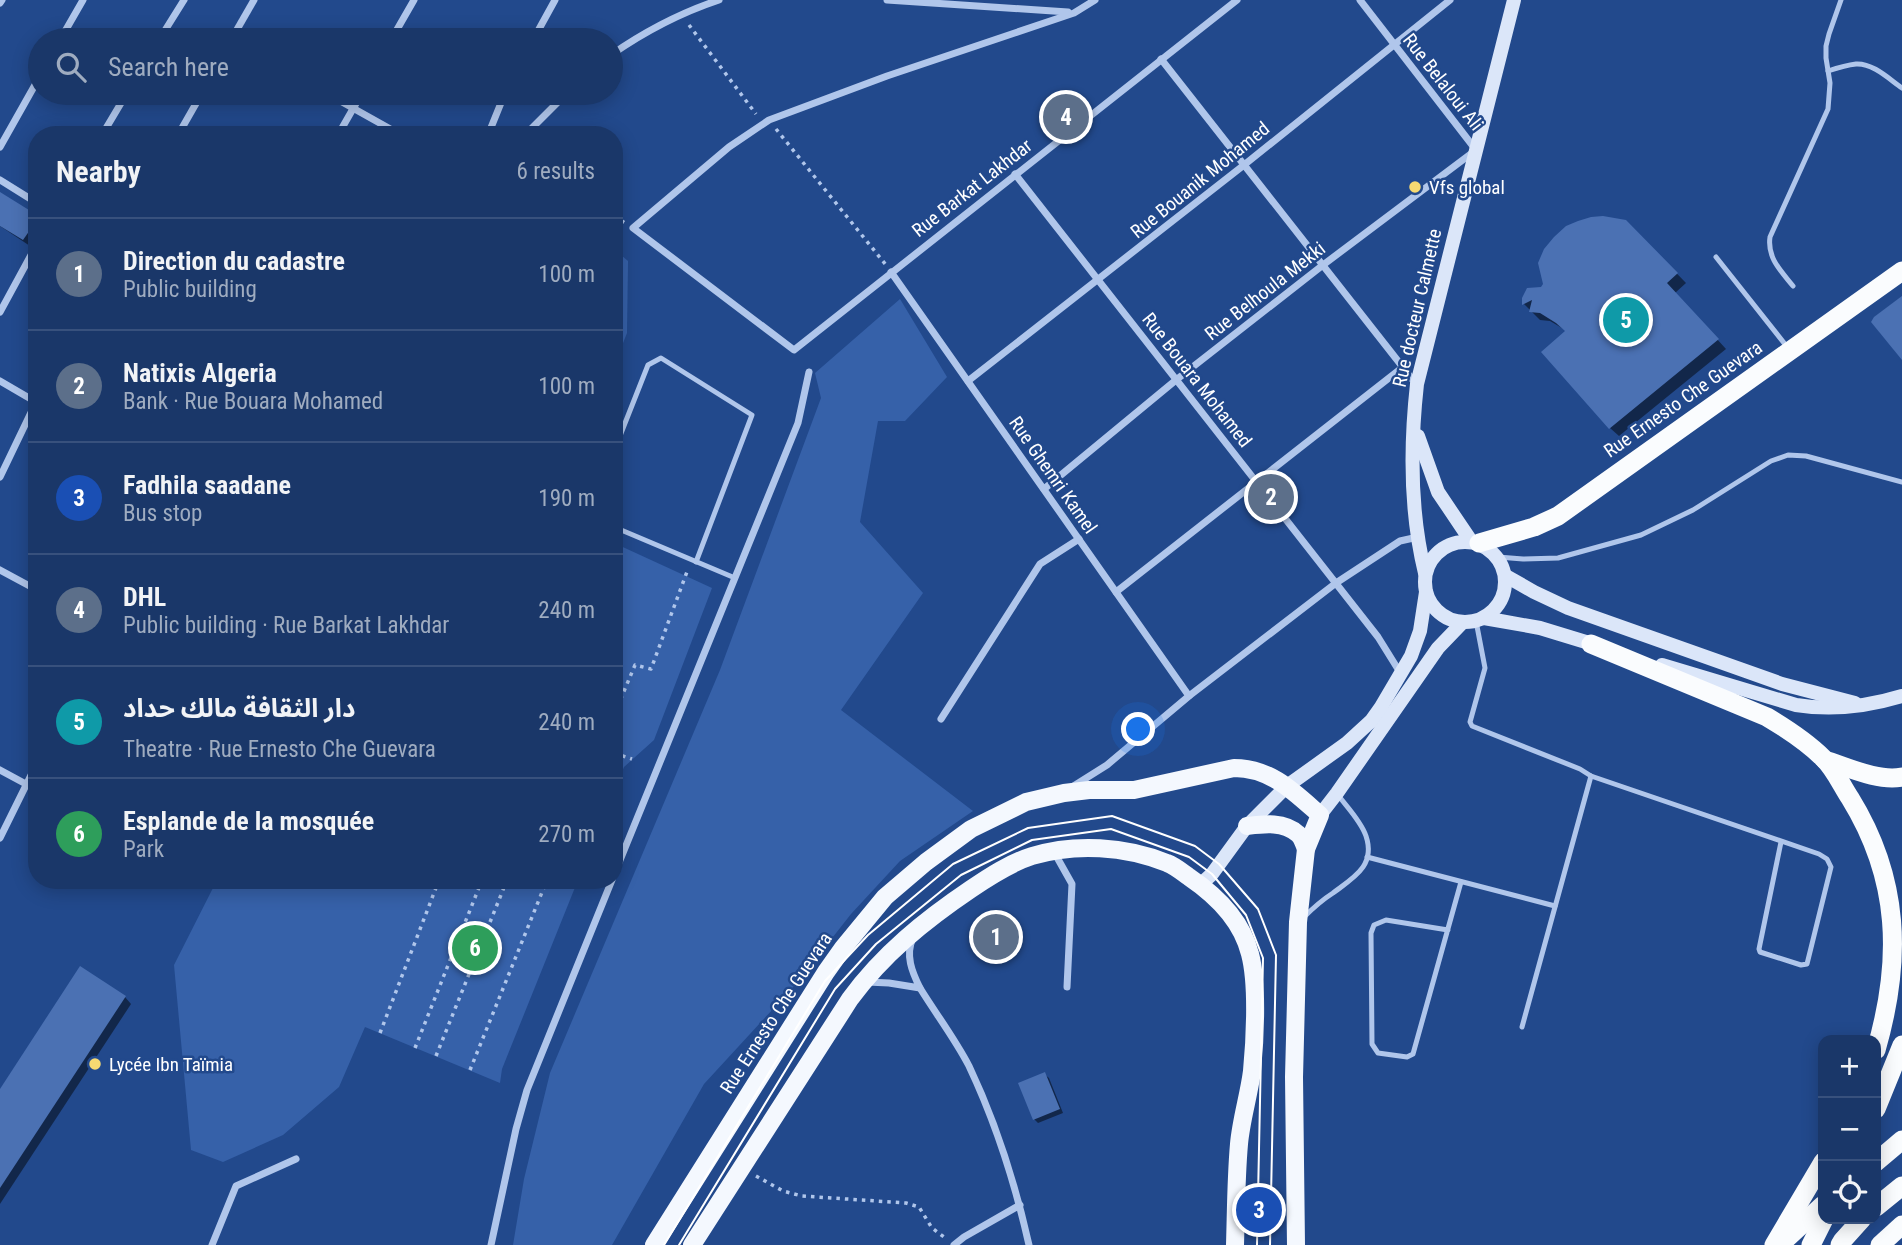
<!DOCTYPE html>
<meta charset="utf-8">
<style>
:root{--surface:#1a3769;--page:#274271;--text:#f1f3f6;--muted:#9facc0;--line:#38517d;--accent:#d6ab8b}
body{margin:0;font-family:"Roboto Condensed","Noto Sans Arabic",sans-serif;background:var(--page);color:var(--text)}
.controls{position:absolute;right:21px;bottom:21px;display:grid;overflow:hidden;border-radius:14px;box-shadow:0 4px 18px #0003}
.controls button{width:63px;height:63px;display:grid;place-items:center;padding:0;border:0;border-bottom:2px solid var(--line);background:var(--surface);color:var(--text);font:35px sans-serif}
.you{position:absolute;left:1139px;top:730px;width:24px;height:24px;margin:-18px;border:5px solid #fff;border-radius:50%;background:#1a73e8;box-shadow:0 0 0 10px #1a73e833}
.badge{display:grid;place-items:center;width:46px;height:46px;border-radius:50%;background:var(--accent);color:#fff;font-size:23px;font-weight:700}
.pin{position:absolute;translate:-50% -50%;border:4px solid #fff;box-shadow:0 2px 7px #0006}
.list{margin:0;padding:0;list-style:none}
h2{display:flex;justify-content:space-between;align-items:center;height:91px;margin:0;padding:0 28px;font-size:30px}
h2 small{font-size:23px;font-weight:400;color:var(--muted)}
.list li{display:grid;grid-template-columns:46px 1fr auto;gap:21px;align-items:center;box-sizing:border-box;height:112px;padding:0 28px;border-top:2px solid var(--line)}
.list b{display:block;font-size:26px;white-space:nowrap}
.list p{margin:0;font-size:23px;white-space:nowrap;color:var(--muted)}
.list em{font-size:23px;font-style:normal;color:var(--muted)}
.icon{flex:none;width:38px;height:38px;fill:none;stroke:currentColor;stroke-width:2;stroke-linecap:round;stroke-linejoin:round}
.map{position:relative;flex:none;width:1902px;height:1245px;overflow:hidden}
.search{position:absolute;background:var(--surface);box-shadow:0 4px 18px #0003;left:28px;top:28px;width:595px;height:77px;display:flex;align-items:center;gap:18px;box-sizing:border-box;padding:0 24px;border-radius:38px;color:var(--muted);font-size:26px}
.panel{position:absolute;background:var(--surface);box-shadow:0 4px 18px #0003;left:28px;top:126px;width:595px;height:763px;border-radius:28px}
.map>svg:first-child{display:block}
.green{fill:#3661a9}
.shadow{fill:#0007}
.building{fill:#4b71b3}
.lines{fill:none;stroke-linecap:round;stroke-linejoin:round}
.path{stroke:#b0c6eb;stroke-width:3.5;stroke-dasharray:3.5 5;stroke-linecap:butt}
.service{stroke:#b0c6eb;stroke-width:5}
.minor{stroke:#b0c6eb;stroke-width:7}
.secondary{stroke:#dbe6f9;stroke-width:14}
.primary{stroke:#f4f8fe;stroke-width:18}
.trunk{stroke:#fafcfe;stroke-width:19}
.tram{stroke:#fff;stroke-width:2}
.poi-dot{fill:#f7da72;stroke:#22498c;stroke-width:2.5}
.labels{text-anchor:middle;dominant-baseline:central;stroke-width:5;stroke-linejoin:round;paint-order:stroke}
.street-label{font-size:19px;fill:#fff;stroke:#22498c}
.poi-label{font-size:19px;fill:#fff;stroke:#22498c;text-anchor:start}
</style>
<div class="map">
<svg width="1902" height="1245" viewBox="0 0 1902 1245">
<rect width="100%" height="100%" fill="#22498c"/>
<!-- green -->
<g class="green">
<polygon points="614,249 628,261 627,333 614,366"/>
<polygon points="900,299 947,377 905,421 878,421 860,522 923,593 841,710 973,811 900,861 851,914 796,984 704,1084 612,1245 513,1245 524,1179 550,1073 720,670 821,398 815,373"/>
<polygon points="614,543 712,588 654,740 624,767 614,790"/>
<polygon points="217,880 578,880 502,1069 500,1083 365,1027 339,1087 283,1135 223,1162 191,1150 174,965"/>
</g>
<!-- shadow -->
<g class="shadow">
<polygon points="0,194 37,217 37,236 30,246 0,226"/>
<polygon points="1651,247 1686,283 1675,293 1726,349 1619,436 1610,428 1567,331 1550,321 1540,320 1524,304 1524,298 1542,288"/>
<polygon points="125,997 131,1004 0,1204 0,1092"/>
<polygon points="1044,1074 1049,1078 1063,1113 1038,1123 1034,1119"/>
</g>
<!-- building -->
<g class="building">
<polygon points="0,192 37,215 37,220 23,240 0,226"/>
<polygon points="1603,216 1626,220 1678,273 1667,283 1719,339 1609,429 1541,352 1565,331 1556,323 1540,313 1529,312 1532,300 1522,305 1522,298 1527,288 1541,287 1543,284 1538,263 1544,249 1554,237 1566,226 1578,221 1591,217"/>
<polygon points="1902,296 1902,360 1871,322 1874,317"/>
<polygon points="80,966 126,996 0,1188 0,1089"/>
<polygon points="1045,1072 1060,1109 1033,1120 1018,1083"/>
</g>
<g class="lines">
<!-- path -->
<g class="path">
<polyline points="689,25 756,114"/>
<polyline points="776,129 886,265"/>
<polyline points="614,216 625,223"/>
<polyline points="614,715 635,665 651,669 688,569"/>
<polyline points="614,753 632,759"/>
<polyline points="380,1033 439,880"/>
<polyline points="415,1048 482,880"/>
<polyline points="436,1056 507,880"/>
<polyline points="470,1070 547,880"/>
<polyline points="756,1176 783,1191 802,1196 906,1203 919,1207 932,1228 944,1237"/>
</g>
<!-- service -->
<g class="service">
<path d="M1828,71c9,-3 19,-6 28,-7 17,-1 33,15 46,24"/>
<polyline points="1716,257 1788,348"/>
<path d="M1793,286c-12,-15 -26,-28 -23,-49l58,-128 2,-26 -4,-25v-12l3,-12 12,-34"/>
<polyline points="614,451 648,365 661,358 752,415 696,562"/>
<polyline points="614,527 735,578"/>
<polyline points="1498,557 1523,559 1558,558 1641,535 1693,510 1771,461 1788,455 1806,456 1902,482"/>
<polyline points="1476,621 1485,668 1470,722 1472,726 1580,769 1591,776 1819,854 1827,859 1831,867 1807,964 1801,965 1760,952 1759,949 1781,842"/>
<polyline points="1367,857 1555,906"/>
<path d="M1303,918c9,-9 19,-18 30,-25 20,-15 43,-27 33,-57 -5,-15 -19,-29 -28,-41"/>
<polyline points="1448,930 1386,920 1374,925 1371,933 1372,1044 1378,1053 1407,1057 1413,1054 1461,882"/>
<polyline points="1522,1027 1591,776"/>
</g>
<!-- minor -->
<g class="minor">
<polyline points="887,0 1068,12"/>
<polyline points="1095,0 1074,13 887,76 769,120 729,147 633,228 794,350 1237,0"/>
<polyline points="0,3 2,0"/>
<polyline points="60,40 83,0"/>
<polyline points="159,40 184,0"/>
<polyline points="231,40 254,0"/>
<polyline points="391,40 414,0"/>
<polyline points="533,40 555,0"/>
<path d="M611,55c33,-23 69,-42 108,-55"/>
<polyline points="1161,59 1416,384"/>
<polyline points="326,93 401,135"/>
<polyline points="102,135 127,93"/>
<polyline points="178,135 202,93"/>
<polyline points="338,135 362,93"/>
<polyline points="488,135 505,93"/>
<polyline points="525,135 567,93"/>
<polyline points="0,147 40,76"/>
<polyline points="1015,174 1378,637 1401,674"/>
<polyline points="0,180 37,203"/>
<polyline points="891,272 1189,696"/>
<polyline points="0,312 37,244"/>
<polyline points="0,381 36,402"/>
<polyline points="968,381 1244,165 1450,0"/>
<polyline points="0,477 37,400"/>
<polyline points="1044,489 1176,380 1323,265 1476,150 1360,0"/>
<polyline points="0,570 37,590"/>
<polyline points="1116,592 1403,367"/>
<polyline points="941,719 1040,564 1079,539"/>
<polyline points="0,770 37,790"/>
<polyline points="1072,787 1107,765 1189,696 1336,583 1400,541 1418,537"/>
<polyline points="0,838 37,763"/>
<polyline points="1054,852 1072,884 1067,987"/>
<polyline points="614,875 798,423 809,372"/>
<path d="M867,982l22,1 31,5c-8,-16 -15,-33 -7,-50"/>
<path d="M920,988c16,26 35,51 49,78 27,57 46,117 60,179"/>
<polyline points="212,1245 236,1186 296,1159"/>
<polyline points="491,1245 516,1129 527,1090 612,880"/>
<polyline points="954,1245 964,1237 1020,1205"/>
</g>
<!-- secondary -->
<g class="secondary">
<polyline points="1418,436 1438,492 1471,541"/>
<circle cx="1465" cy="582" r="40"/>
<path d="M1425,573c-15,-61 -15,-126 -8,-189l97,-384"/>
<polyline points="1506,576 1534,592 1568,608 1782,684 1855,703"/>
<polyline points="1484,618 1540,628 1599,646"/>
<path d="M1662,665l134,40c37,6 70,2 106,-9"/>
<polyline points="1320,815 1337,793 1438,648 1463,622"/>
<polyline points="1200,885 1212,874 1247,826 1287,786 1347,743 1371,721 1381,707 1411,656 1420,631 1426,592"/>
</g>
<!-- primary -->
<g class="primary">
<path d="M1247,826c16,-2 37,-5 51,8 4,3 6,10 8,15"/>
<path d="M654,1245l172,-273 17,-24 42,-51 41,-35 45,-33 55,-27 38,-9 25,-3h45l100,-22c37,0 60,24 86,47l-14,34 -8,73 -4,155 2,168"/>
<path d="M692,1245l158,-246c33,-45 75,-79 121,-110 19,-13 39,-26 61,-33 43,-13 93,-10 135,7 8,3 15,9 22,14 28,19 53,44 61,77 8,30 5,86 2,117 -3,24 -11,49 -13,73 -3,34 -3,68 -4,101"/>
</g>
<!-- trunk -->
<g class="trunk">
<polyline points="1479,543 1534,527 1558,516 1902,271"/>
<path d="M1591,644l176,73c20,12 40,25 56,41 11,10 19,28 27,40 50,81 52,162 26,252"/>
<path d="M1825,760c22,7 54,22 77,17"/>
<polyline points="1876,1109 1902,1045"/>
<polyline points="1876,1162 1902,1140"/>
<polyline points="1876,1207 1902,1186"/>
<polyline points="1785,1240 1823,1205"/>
<polyline points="1774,1245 1823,1162"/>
<polyline points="1811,1245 1824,1219"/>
<polyline points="1840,1245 1843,1240 1862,1219"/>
<polyline points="1880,1245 1902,1225"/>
</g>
<!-- tram -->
<g class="tram">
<polyline points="664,1245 825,981 868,935 953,864 1028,828 1112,816 1195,846 1219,864 1258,909 1276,955 1270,1245"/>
<polyline points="679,1245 835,989 876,944 961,875 1032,840 1111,829 1189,857 1212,874 1246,915 1263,958 1257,1245"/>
</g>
</g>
<!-- markers -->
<g class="poi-dot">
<circle cx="1415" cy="187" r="7"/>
<circle cx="95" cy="1064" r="7"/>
</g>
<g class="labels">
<!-- street labels -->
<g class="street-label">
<text transform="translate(1443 82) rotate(52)">Rue Belaloui Ali</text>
<text transform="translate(1200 180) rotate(-39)">Rue Bouanik Mohamed</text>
<text transform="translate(972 188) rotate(-38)">Rue Barkat Lakhdar</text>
<text transform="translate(1265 291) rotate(-38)">Rue Belhoula Mekki</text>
<text transform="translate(1417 308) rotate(-77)">Rue docteur Calmette</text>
<text transform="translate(1197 380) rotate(52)">Rue Bouara Mohamed</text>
<text transform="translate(1683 399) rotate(-35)">Rue Ernesto Che Guevara</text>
<text transform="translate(1053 475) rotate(55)">Rue Ghemri Kamel</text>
<text transform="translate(776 1013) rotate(-57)">Rue Ernesto Che Guevara</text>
</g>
<!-- poi labels -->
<g class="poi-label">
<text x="1429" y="187">Vfs global</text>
<text x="109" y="1064">Lycée Ibn Taïmia</text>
</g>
</g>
</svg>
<div class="controls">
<button>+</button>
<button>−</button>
<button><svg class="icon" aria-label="locate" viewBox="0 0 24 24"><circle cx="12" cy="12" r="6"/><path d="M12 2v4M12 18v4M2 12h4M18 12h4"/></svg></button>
</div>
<div class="you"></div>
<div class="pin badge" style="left:996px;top:937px;background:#5c6f8a">1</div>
<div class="pin badge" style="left:1271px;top:497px;background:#5c6f8a">2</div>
<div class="pin badge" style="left:1259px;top:1210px;background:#1a4fb4">3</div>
<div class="pin badge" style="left:1066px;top:117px;background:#5c6f8a">4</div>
<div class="pin badge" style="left:1626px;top:320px;background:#0f9aa8">5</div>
<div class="pin badge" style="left:475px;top:948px;background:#2e9e5b">6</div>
<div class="search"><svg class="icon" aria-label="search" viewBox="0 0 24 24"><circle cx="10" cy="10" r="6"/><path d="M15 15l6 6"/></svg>Search here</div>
<section class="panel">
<h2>Nearby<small>6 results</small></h2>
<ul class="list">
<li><span class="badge" style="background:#5c6f8a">1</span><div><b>Direction du cadastre</b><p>Public building</p></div><em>100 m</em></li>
<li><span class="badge" style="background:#5c6f8a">2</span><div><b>Natixis Algeria</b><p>Bank · Rue Bouara Mohamed</p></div><em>100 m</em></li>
<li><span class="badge" style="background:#1a4fb4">3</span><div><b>Fadhila saadane</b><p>Bus stop</p></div><em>190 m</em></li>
<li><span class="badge" style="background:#5c6f8a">4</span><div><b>DHL</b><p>Public building · Rue Barkat Lakhdar</p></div><em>240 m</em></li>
<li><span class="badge" style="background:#0f9aa8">5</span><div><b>دار الثقافة مالك حداد</b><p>Theatre · Rue Ernesto Che Guevara</p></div><em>240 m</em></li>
<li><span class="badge" style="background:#2e9e5b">6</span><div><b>Esplande de la mosquée</b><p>Park</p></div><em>270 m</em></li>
</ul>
</section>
</div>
